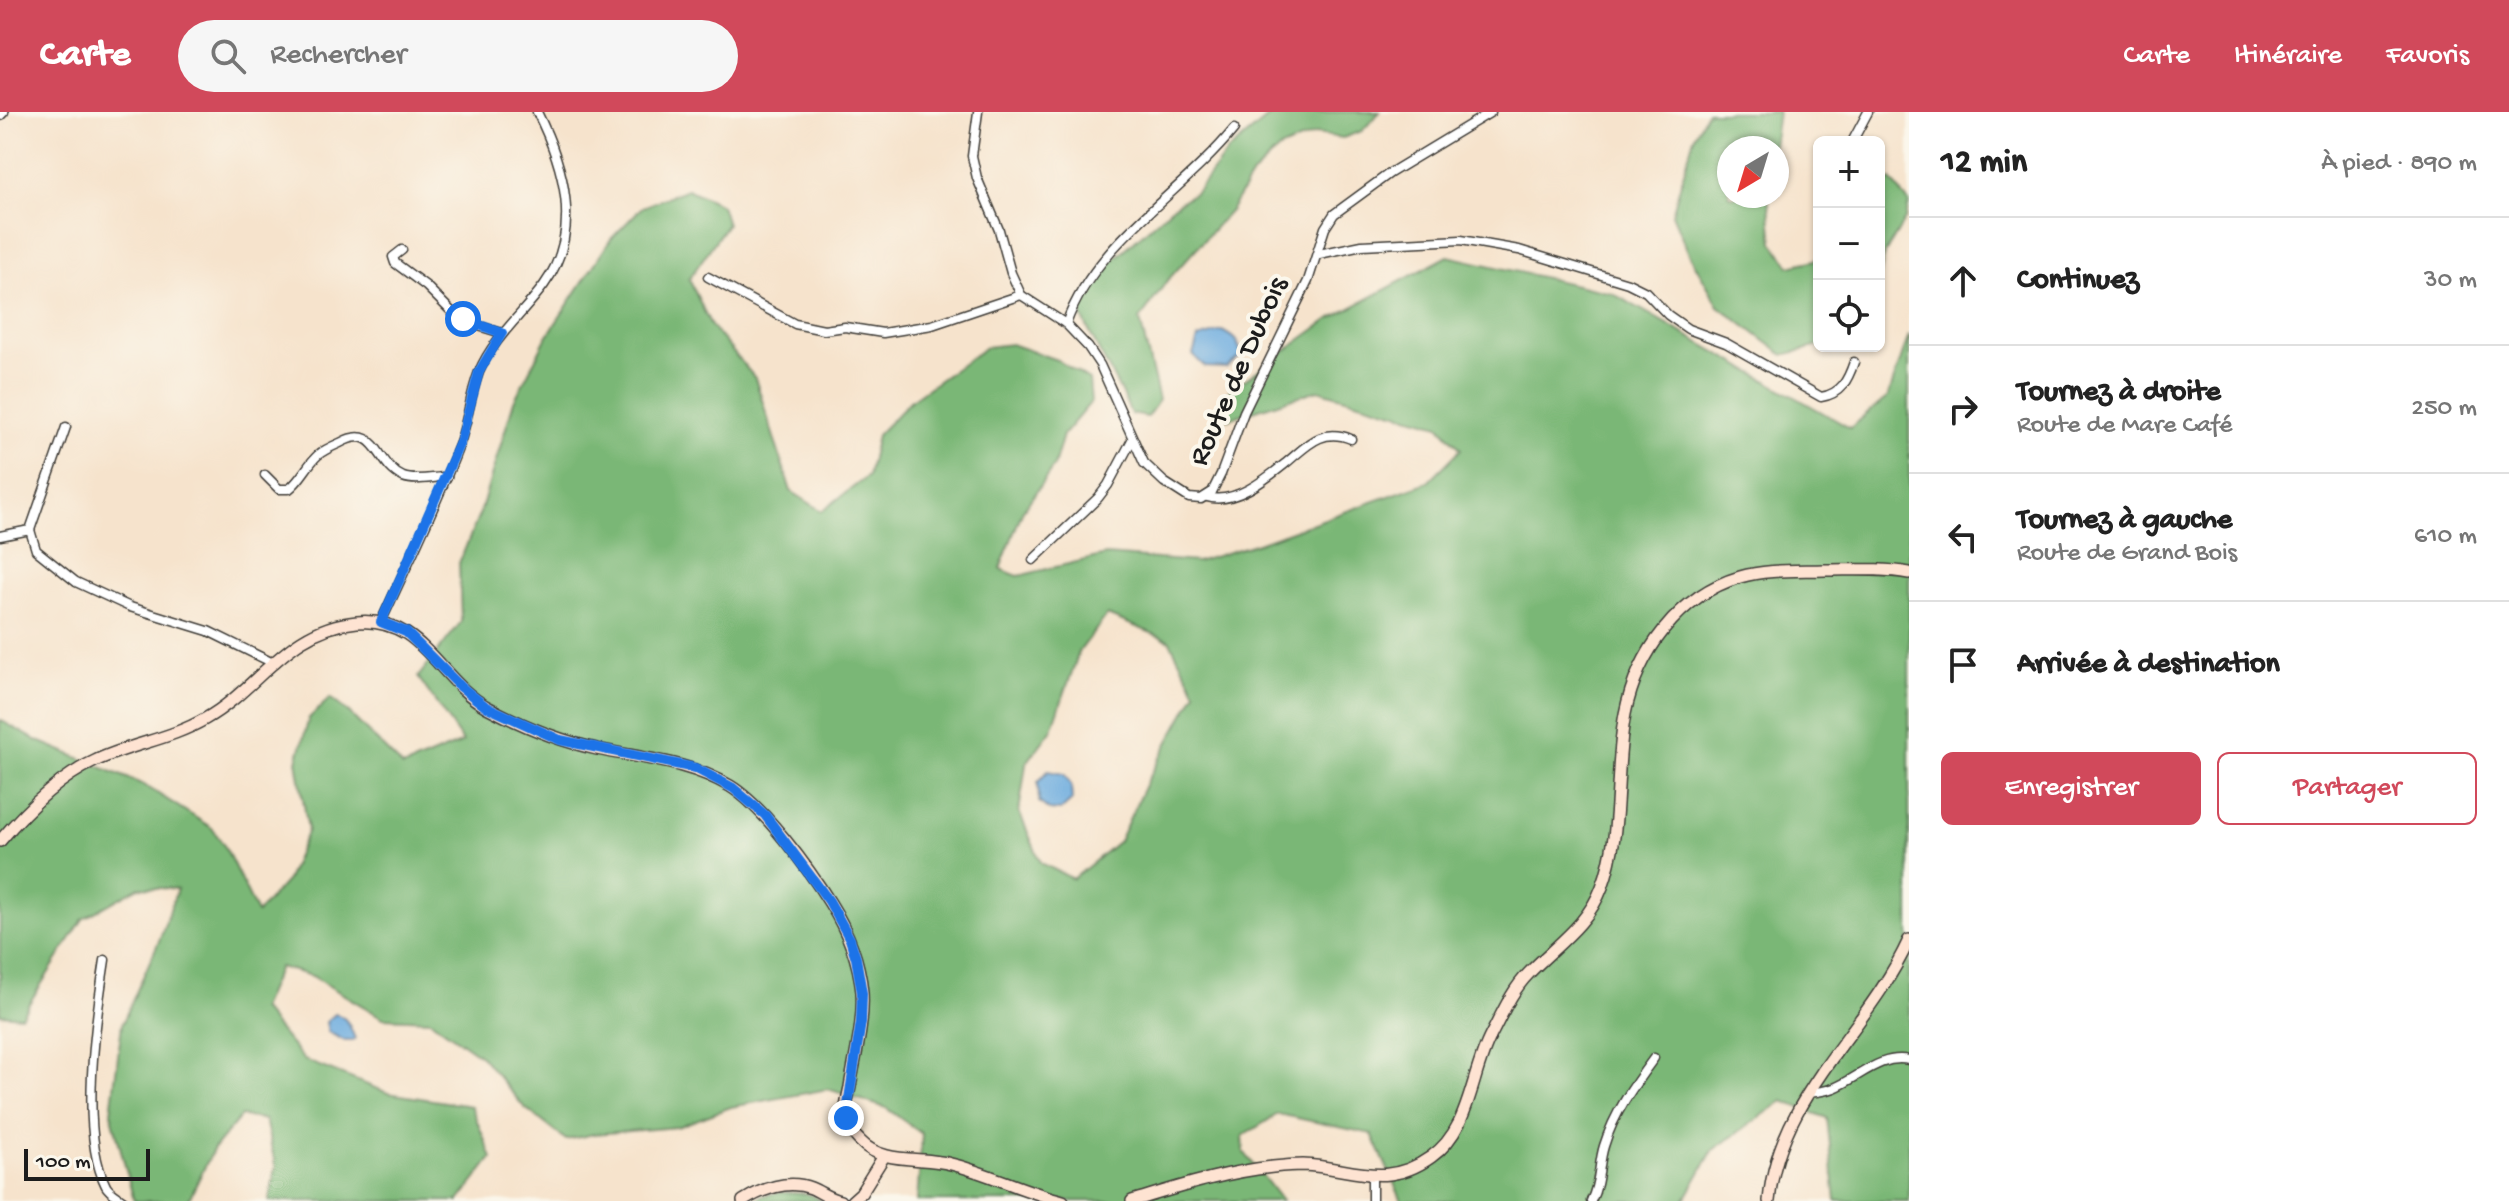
<!DOCTYPE html>
<html lang="fr">
<meta charset="utf-8">
<style>
:root{--surface:#fff;--page:#f6f6f6;--text:#222;--muted:#767676;--line:#e0e0e0;--accent:#d1495b}
body{margin:0;font-family:"Gochi Hand",sans-serif;background:var(--page);color:var(--text)}
.controls{position:absolute;right:24px;top:24px;display:grid;overflow:hidden;border-radius:12px;box-shadow:0 2px 6px #0004}
.controls button{width:72px;height:72px;display:grid;place-items:center;padding:0;border:0;border-bottom:2px solid var(--line);background:var(--surface);color:var(--text);font:40px sans-serif}
.compass{position:absolute;left:1717px;top:24px;width:72px;height:72px;border-radius:50%;background:var(--surface);box-shadow:0 2px 6px #0004;rotate:218deg}
.scale{position:absolute;left:24px;bottom:20px;width:126px;box-sizing:border-box;padding-left:8px;border:4px solid #1c1c1c;border-top:0;font-size:22px;line-height:28px;white-space:nowrap;color:#1c1c1c;-webkit-text-stroke:6px #fbf7ec;paint-order:stroke}
.stop{position:absolute;width:24px;height:24px;margin:-18px;border:6px solid #1a73e8;border-radius:50%;background:#fff}
.stop.end{background:#1a73e8;border-color:#fff;box-shadow:0 2px 8px #0008}
.list{margin:0;padding:0;list-style:none}
h2{display:flex;justify-content:space-between;align-items:center;height:104px;margin:0;padding:0 32px;font-size:34px}
h2 small{font-size:26px;font-weight:400;color:var(--muted)}
.list li{display:grid;grid-template-columns:52px 1fr auto;gap:24px;align-items:center;box-sizing:border-box;height:128px;padding:0 32px;border-top:2px solid var(--line)}
.list b{display:block;font-size:30px;white-space:nowrap}
.list p{margin:0;font-size:26px;white-space:nowrap;color:var(--muted)}
.list em{font-size:26px;font-style:normal;color:var(--muted)}
.actions{display:flex;gap:16px;padding:24px 32px}
.actions a{flex:1;padding:18px 0;border:2px solid var(--accent);border-radius:12px;text-align:center;font-size:28px;color:var(--accent)}
.actions .main{background:var(--accent);color:#fff}
.icon{flex:none;width:44px;height:44px;fill:none;stroke:currentColor;stroke-width:2;stroke-linecap:round;stroke-linejoin:round}
.map{position:relative;flex:none;width:1909px;height:1089px;overflow:hidden}
header{display:flex;align-items:center;gap:48px;box-sizing:border-box;height:112px;padding:0 40px;background:var(--accent);color:#fff}
header strong{font-size:38px}
nav{display:flex;gap:44px;margin-inline-start:auto;font-size:28px}
.search{width:560px;height:72px;background:var(--page);display:flex;align-items:center;gap:20px;box-sizing:border-box;padding:0 28px;border-radius:44px;color:var(--muted);font-size:30px}
main{display:flex}
aside{flex:1;background:var(--surface)}
.map>svg:first-child{display:block}
.forest{fill:#7ab776;stroke:#4b6a49;stroke-width:2;fill-rule:evenodd}
.water{fill:#6baade;stroke:#44637d;stroke-width:2}
.lines{fill:none;stroke-linecap:round;stroke-linejoin:round}
.street-casing{stroke:#3d3a36;stroke-width:11}
.secondary-casing{stroke:#3d3a36;stroke-width:14}
.street{stroke:#fff;stroke-width:8}
.secondary{stroke:#fee3d2;stroke-width:11}
.route{stroke:#1a73e8;stroke-width:10}
.labels{text-anchor:middle;dominant-baseline:central;stroke-width:8;stroke-linejoin:round;paint-order:stroke}
.street-label{font-size:30px;fill:#1c1c1c;stroke:#fbf7ec}
</style>
<header>
<strong>Carte</strong>
<div class="search"><svg class="icon" aria-label="search" viewBox="0 0 24 24"><circle cx="10" cy="10" r="6"/><path d="M15 15l6 6"/></svg>Rechercher</div>
<nav><a>Carte</a><a>Itinéraire</a><a>Favoris</a></nav>
</header>
<main>
<div class="map">
<svg width="1909" height="1089" viewBox="0 0 1909 1089">
<rect width="100%" height="100%" fill="#fbf7ec"/>
<filter id="ink" filterUnits="userSpaceOnUse"><feTurbulence type="fractalNoise" baseFrequency=".0125" numOctaves="2"/><feDisplacementMap in="SourceGraphic" scale="16" xChannelSelector="R" yChannelSelector="G"/><feConvolveMatrix kernelMatrix="1 2 1 2 8 2 1 2 1" color-interpolation-filters="sRGB"/></filter>
<filter id="wash" filterUnits="userSpaceOnUse"><feTurbulence type="fractalNoise" baseFrequency=".006" numOctaves="4" result="noise"/><feDisplacementMap in="SourceGraphic" scale="32" xChannelSelector="R" yChannelSelector="G"/><feGaussianBlur stdDeviation="1.8" result="paint"/><feColorMatrix in="noise" values="0 0 0 0 0 0 0 0 0 0 0 0 0 0 0 0 0 1.4 0 .05"/><feComposite in="paint" operator="in"/></filter>
<g filter="url(#wash)">
<rect width="100%" height="100%" fill="#f6e3cc"/>
<!-- forest -->
<g class="forest">
<path d="M1275,0h105l-18,19 -19,7 -28,-4 -36,15 -26,25 -23,37 -64,71 -26,38 19,80 -12,17 -16,-3c-15,-36 -37,-68 -52,-105l25,-41 67,-60 26,-17 31,-40z"/>
<polygon points="1707,0 1778,0 1773,36 1729,36 1729,84 1768,84 1773,130 1790,154 1819,147 1820,234 1783,243 1719,194 1689,142 1672,102 1694,25"/>
<polygon points="1891,68 1909,90 1906,106 1885,141 1879,167 1879,71"/>
<path d="M687,77l34,16 6,19 -38,55 22,47 44,52 36,113 31,20 46,-35 9,-41 34,-35 75,-53 25,-3 46,16 32,20 2,22 -28,33 -9,31 -32,46 -22,57 18,7 88,-21 91,7 61,-19 170,-61 33,-33 -22,-24 -121,-35 -90,29 -11,-10 8,-15 103,-74 120,-64 164,37 238,135 38,-31 21,-62v866h-73l-9,-83 -44,-17 -70,49 -29,51h-282l-30,-67 -94,-20 -35,22 1,16 38,49h-365l5,-67 -36,-26 -58,-19 -97,18 -54,20 -83,7 -28,6 -42,-33 -42,-50 -52,-37 -47,-2 -71,-42 -33,-9 -18,42 43,51 84,33 83,13 21,52 -33,43h-190l7,-34 -11,-47 -24,-4 -27,32 -26,53h-54l-23,-89 11,-88 37,-83 18,-52 -38,-2 -56,32 -62,97 -21,-2v-294l36,20 108,45 68,43 13,19 32,66 30,-33 21,-50 -11,-69 12,-43 21,-20 18,14 55,55 60,-25 -45,-65 43,-55 -2,-59 21,-50 34,-112 32,-63 65,-99 31,-32zM1107,503l62,25 27,52 -51,93 -26,56 -46,38 -32,-16 -22,-51 7,-48 26,-35 27,-77z"/>
<polygon points="782,1080 808,1082 823,1089 752,1089 761,1084"/>
</g>
<!-- water -->
<g class="water">
<path d="M1222,219c12,6 18,11 19,25l-15,12 -21,-1 -12,-12 5,-17z"/>
<polygon points="1048,659 1064,662 1071,673 1072,688 1060,699 1049,698 1039,690 1038,670"/>
<path d="M335,902c13,3 15,13 20,25l-2,2h-8l-17,-9 -2,-10z"/>
</g>
</g>
<g filter="url(#ink)">
<g class="lines">
<!-- street casing -->
<g class="street-casing">
<g id="street">
<polyline points="978,0 972,44 977,66 999,118 1011,161 1021,183 1066,212 1088,235 1100,253 1144,351 1164,370 1189,386 1201,387 1212,380 1221,362 1244,300 1308,169 1325,116 1334,102 1390,61 1491,0"/>
<polyline points="0,4 4,0"/>
<polyline points="1852,30 1868,0"/>
<polyline points="402,138 393,145 395,151 426,174 454,202 472,212 502,221"/>
<path d="M1319,142l43,-9 99,-5 58,10 109,33 18,9 22,23 20,14 38,14 95,54c20,-3 27,-17 33,-35"/>
<polyline points="708,165 795,212 824,218 845,215 883,221 932,213 1021,183"/>
<path d="M1066,212c30,-83 114,-129 168,-195"/>
<path d="M265,363l14,14h10c12,-9 18,-24 29,-34 6,-5 15,-9 22,-12 38,-21 35,21 63,34 13,5 30,0 44,0"/>
<path d="M1207,385c27,8 59,-18 79,-34 21,-17 35,-36 65,-24"/>
<polyline points="30,418 66,315"/>
<polyline points="0,424 30,418 36,438 76,470 130,495 208,519 271,550"/>
<polyline points="1033,448 1098,386 1108,373 1132,328"/>
<path d="M381,510c27,-59 56,-118 79,-179 8,-23 10,-48 19,-71 14,-34 44,-58 65,-87 39,-54 20,-119 -7,-173"/>
<path d="M105,848c-9,58 -26,173 1,226 3,6 13,11 18,15"/>
<path d="M1809,981c8,-1 17,-2 25,-5 25,-10 46,-34 75,-28"/>
<polyline points="1372,1065 1372,1089"/>
<path d="M1591,1089c10,-20 7,-36 13,-55 10,-33 30,-61 50,-88"/>
</g>
</g>
<!-- secondary casing -->
<g class="secondary-casing">
<g id="secondary">
<path d="M0,729c26,-31 58,-63 95,-80 35,-17 76,-22 110,-42 55,-31 82,-91 152,-97 65,-6 81,58 130,85 34,18 72,34 110,42 46,10 91,12 133,37 33,20 79,83 100,117 17,27 29,56 32,89 2,31 -7,64 -12,95 -2,9 -5,20 -4,29 1,8 8,20 14,25 22,24 62,15 91,23 38,9 73,28 112,37"/>
<path d="M743,1089c19,-12 45,-22 68,-13 10,4 18,11 29,13"/>
<polyline points="852,1089 861,1081 884,1044"/>
<path d="M1132,1089c47,-14 92,-29 141,-34 9,-1 20,-2 30,-2 48,2 82,25 128,-8 40,-28 39,-82 60,-122 11,-21 21,-45 38,-62 27,-28 59,-48 73,-86 21,-56 12,-116 23,-173 12,-61 54,-119 115,-137 27,-8 58,-6 85,-7 28,0 56,-2 84,3"/>
<path d="M1769,1089c9,-105 98,-169 140,-261"/>
</g>
</g>
<!-- street -->
<use href="#street" class="street"/>
<!-- secondary -->
<use href="#secondary" class="secondary"/>
</g>
</g>
<g class="lines" filter="url(#ink)">
<!-- route -->
<polyline class="route" points="463,207 502,221 479,260 461,328 381,510 406,520 460,574 485,594 560,628 695,656 733,676 765,703 829,789 850,827 856,846 862,881 861,910 846,1006"/>
</g>
<g class="labels">
<!-- street labels -->
<g class="street-label">
<text transform="translate(1240 260) rotate(-66)">Route de Dubois</text>
</g>
</g>
</svg>
<div class="controls">
<button>+</button>
<button>−</button>
<button><svg class="icon" aria-label="locate" viewBox="0 0 24 24"><circle cx="12" cy="12" r="6"/><path d="M12 2v4M12 18v4M2 12h4M18 12h4"/></svg></button>
</div>
<svg class="compass" viewBox="-18 -18 36 36"><path d="M0-13l5 13h-10z" fill="#e53935"/><path d="M0 13l5-13h-10z" fill="#767676"/></svg>
<div class="scale">100 m</div>
<div class="stop" style="left:463px;top:207px"></div>
<div class="stop end" style="left:846px;top:1006px"></div>
</div>
<aside>
<h2>12 min<small>À pied · 890 m</small></h2>
<ul class="list">
<li><svg class="icon" aria-label="ahead" viewBox="0 0 24 24"><path d="M12 20V5M6 11l6-6 6 6"/></svg><div><b>Continuez</b></div><em>30 m</em></li>
<li><svg class="icon" aria-label="right" viewBox="0 0 24 24"><path d="M7 20v-9h11M14 6l5 5-5 5"/></svg><div><b>Tournez à droite</b><p>Route de Mare Café</p></div><em>250 m</em></li>
<li><svg class="icon" aria-label="left" viewBox="0 0 24 24"><path d="M17 20v-9H6M10 6l-5 5 5 5"/></svg><div><b>Tournez à gauche</b><p>Route de Grand Bois</p></div><em>610 m</em></li>
<li><svg class="icon" aria-label="arrive" viewBox="0 0 24 24"><path d="M6 21V4h12l-3 4 3 4H6"/></svg><div><b>Arrivée à destination</b></div></li>
</ul>
<div class="actions"><a class="main">Enregistrer</a><a>Partager</a></div>
</aside>
</main>
